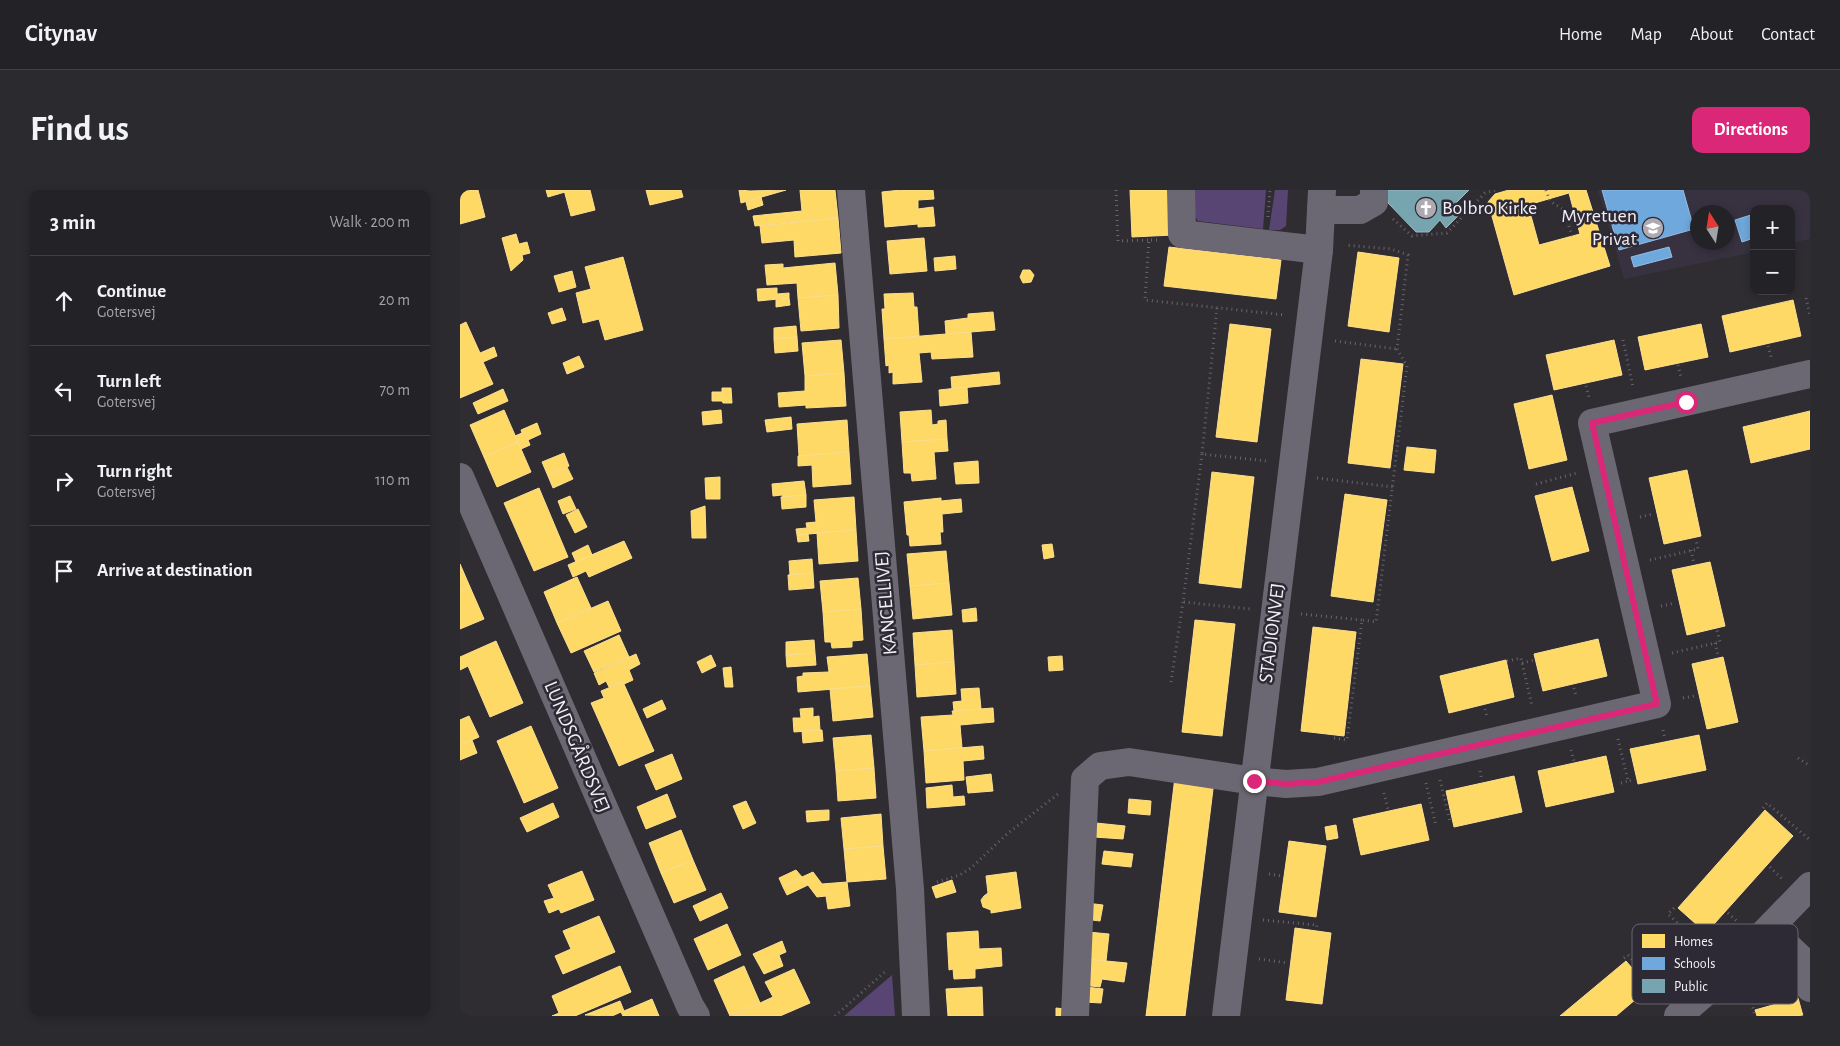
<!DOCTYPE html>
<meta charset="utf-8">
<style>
:root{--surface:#232226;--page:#2b2a2e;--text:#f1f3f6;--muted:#a3a4a7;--line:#403f43;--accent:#db2777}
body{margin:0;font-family:"Alegreya Sans",sans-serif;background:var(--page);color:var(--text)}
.controls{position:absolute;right:15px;top:15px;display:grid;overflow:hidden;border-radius:10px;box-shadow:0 2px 8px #0003}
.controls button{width:45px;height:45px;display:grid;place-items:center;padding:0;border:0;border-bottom:1px solid var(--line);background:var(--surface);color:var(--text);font:25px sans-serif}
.compass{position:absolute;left:1230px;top:15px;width:45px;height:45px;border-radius:50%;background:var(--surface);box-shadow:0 2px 8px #0003;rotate:348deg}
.stop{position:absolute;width:15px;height:15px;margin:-11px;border:4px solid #db2777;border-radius:50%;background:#fff}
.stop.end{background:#db2777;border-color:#fff;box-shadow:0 1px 5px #0008}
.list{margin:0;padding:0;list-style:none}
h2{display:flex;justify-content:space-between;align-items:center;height:65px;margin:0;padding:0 20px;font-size:21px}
h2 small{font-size:16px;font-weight:400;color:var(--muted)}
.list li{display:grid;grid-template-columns:32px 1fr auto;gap:15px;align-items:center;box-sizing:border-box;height:90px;padding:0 20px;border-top:1px solid var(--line)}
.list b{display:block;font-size:19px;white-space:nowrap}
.list p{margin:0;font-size:16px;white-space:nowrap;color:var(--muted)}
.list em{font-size:16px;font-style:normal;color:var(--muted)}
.icon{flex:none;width:28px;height:28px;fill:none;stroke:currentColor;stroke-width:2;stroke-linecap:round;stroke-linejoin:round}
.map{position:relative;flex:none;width:1350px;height:826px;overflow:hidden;border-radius:10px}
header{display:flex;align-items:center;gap:30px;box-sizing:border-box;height:70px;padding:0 25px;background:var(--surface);border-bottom:1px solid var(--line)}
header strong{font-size:24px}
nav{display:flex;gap:28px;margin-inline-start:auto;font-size:18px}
.intro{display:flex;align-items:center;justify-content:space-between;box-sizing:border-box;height:120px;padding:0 30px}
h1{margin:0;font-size:35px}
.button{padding:12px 22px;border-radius:10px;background:var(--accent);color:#fff;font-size:18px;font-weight:700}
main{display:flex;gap:30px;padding:0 30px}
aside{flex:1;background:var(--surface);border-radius:10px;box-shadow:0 2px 8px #0003}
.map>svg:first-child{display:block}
.built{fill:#373140;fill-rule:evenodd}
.green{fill:#584573}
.homes{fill:#ffd966;stroke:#fbdf91;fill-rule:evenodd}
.schools{fill:#6fa8dc;stroke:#96bde4}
.public{fill:#76a5af;stroke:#9bbbc4}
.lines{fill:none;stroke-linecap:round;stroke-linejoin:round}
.path{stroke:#68646d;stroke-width:3;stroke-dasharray:1 4;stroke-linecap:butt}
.minor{stroke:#6c6873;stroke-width:28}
.route{stroke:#db2777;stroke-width:6}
.labels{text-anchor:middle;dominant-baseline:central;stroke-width:5;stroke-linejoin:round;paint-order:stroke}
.poi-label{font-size:20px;fill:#f1eef5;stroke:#2e2a35;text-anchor:start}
.street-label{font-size:20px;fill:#f1eef5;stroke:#2e2a35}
.key{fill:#2e2a35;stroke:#68656f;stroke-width:1}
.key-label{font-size:14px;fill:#f1eef5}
</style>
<header>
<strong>Citynav</strong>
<nav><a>Home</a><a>Map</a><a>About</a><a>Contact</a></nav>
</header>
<div class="intro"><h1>Find us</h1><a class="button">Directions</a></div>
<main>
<aside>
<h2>3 min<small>Walk · 200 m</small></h2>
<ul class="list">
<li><svg class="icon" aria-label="ahead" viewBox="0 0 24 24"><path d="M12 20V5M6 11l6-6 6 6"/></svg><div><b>Continue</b><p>Gotersvej</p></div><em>20 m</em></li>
<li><svg class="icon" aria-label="left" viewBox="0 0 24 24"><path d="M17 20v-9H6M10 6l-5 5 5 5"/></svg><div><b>Turn left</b><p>Gotersvej</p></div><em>70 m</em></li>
<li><svg class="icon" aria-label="right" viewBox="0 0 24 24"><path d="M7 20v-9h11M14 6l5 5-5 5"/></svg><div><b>Turn right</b><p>Gotersvej</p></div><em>110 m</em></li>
<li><svg class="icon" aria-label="arrive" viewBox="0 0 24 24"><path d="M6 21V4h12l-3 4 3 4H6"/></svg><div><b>Arrive at destination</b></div></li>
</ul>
</aside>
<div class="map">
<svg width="1350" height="826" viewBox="0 0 1350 826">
<rect width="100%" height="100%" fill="#2f2d32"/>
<!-- built -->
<path class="built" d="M1138,0h212v49l-19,4v-34h-37v43l-130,27zM1238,22h30v30h-30z"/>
<!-- green -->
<g class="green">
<polygon points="731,0 806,0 803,39 738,31 735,27"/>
<polygon points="815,0 828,0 826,36 820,40 809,40"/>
<polygon points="432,785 435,826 384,826"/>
</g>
<!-- homes -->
<g class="homes">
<polygon points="0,0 18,0 25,27 0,34"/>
<polygon points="86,0 104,0 105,2 88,7"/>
<polygon points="104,0 130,0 135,20 111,26"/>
<polygon points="186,0 221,0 223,7 190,15"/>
<polygon points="279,0 290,1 326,0 281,13"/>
<polygon points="340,0 375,0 378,28 295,36 293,26 342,21"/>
<polygon points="441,0 473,0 474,9 458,10 458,19 473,17 475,36 458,37 458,34 425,37 422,2"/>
<polygon points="670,0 711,0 713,45 672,47"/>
<path d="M1049,0h77l24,76 -96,29 -26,-93 7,-8zM1109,3l11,41 -41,11 -11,-40z"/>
<polygon points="301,7 303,15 288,20 286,12"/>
<polygon points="378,28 381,63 335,67 334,50 302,53 300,36"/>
<polygon points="56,44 59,54 67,52 70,63 62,65 63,70 51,81 42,48"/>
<polygon points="464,48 467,81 430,84 427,51"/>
<polygon points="709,57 821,70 816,109 704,96"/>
<polygon points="898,62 939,68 929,142 888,136"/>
<polygon points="495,66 496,79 475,81 474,68"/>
<polygon points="163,67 183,140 145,150 139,129 123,133 116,103 131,99 125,77"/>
<polygon points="375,73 378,105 338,108 337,93 307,95 305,75 323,74 323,78"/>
<polygon points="563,80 570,80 574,85 571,92 563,93 560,87"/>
<polygon points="112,81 116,97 99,102 94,86"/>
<polygon points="317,98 317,104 329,103 329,108 298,111 297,99"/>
<polygon points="453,103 454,117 457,117 459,146 424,149 422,119 425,119 424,104"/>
<polygon points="378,105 379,138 341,141 338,108"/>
<polygon points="329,108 330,115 316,117 316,110"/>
<polygon points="1333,110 1341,146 1270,162 1262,126"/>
<polygon points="102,118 106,130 92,134 88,123"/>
<polygon points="533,122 535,140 486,144 485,131 508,128 508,124"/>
<polygon points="6,132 20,163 34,157 37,166 23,172 33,194 0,208 0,135"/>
<polygon points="770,134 811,139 797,252 756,247"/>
<polygon points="1241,134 1248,167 1185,180 1178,147"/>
<polygon points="336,136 337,147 314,149 314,138"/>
<polygon points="511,142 513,167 472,169 471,162 459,163 462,192 433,194 433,182 429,183 429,175 426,176 424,149"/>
<polygon points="337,147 338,161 315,163 314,149"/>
<polygon points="381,150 384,183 345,186 342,153"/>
<polygon points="1154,150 1162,185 1094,200 1086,165"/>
<polygon points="119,166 124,177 107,184 103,173"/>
<polygon points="901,169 943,174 930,278 888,273"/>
<polygon points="539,182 540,194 492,199 491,187"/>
<polygon points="384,183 386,216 346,218 346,215 319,217 318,203 345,201 345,186"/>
<polygon points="507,197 508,213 480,216 479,200"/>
<polygon points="262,198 271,198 272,213 263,213 262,211 252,211 252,202 262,202"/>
<polygon points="43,199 48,211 18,224 13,213"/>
<polygon points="1092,205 1107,270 1069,279 1054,214"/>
<polygon points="44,220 58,252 24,267 10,235"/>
<polygon points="261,220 262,233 243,235 242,222"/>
<polygon points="471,220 472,235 478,234 478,231 486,230 487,249 442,252 440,222"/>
<polygon points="1350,221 1350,259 1291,273 1283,237"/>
<polygon points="331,227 332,239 307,242 305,230"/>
<polygon points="387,230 389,262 339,266 337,234"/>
<polygon points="77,233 81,244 68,250 70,255 61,259 55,246 62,243 61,240"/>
<polygon points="487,249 488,261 474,262 476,289 452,291 451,283 444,283 442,252"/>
<polygon points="58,252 71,282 37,297 24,267"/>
<polygon points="947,257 976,260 974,283 944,280"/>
<polygon points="389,262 391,294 353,297 352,275 338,276 338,266"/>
<polygon points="104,263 109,276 88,286 82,272"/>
<polygon points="518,271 519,293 496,294 494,273"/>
<polygon points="107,277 113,289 93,298 88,286"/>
<polygon points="1227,280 1241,346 1204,354 1189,288"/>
<polygon points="752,282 794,287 781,398 739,393"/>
<polygon points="260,287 260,309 246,309 245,288"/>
<polygon points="344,291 346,305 323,307 322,305 313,306 312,294"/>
<polygon points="1112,297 1129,361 1092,371 1075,306"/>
<polygon points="79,298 108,367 74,381 44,313"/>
<polygon points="885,304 927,310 913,412 871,406"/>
<polygon points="346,305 346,317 322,319 321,307"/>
<polygon points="110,306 116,319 103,324 98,311"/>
<polygon points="394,307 396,340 337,345 336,339 347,338 346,333 356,332 354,310"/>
<polygon points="481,308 481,311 501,309 502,322 482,324 483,342 480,342 481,354 450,356 449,345 447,345 444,312"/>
<polygon points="245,316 246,348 232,348 231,321"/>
<polygon points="118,319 127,337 115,343 106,325"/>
<polygon points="396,340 398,371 359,374 357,343"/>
<polygon points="348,344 349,351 338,352 337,345"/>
<polygon points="164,351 172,368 129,387 126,381 113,387 108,375"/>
<polygon points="592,354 594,367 584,369 582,355"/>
<polygon points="128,355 132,365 116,372 112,363"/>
<polygon points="486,361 489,393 450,396 447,364"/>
<polygon points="352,369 353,383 330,385 329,371"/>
<polygon points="1250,372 1265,436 1227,445 1212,380"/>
<polygon points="0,374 10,397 0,401"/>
<polygon points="353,383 354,398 329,400 328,385"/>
<polygon points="117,387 131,418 97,433 84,402"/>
<polygon points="398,388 401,419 363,422 360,391"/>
<polygon points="489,393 492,425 453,429 450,396"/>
<polygon points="10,397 24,429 0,439 0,401"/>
<polygon points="148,411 161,441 111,463 97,433"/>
<polygon points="516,418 517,431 503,432 502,420"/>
<polygon points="401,419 403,450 392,451 392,457 372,458 371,452 365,452 363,422"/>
<polygon points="735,430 775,434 762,546 722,542"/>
<polygon points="853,437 896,442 884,546 841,541"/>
<polygon points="492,440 494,472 455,475 453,443"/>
<polygon points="159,445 169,467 134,482 124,461"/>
<polygon points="1138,449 1147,486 1083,501 1074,464"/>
<polygon points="354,450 355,463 326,465 326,452"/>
<polygon points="36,451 63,513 30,527 8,476 0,480 0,467"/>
<polygon points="355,463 356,475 327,477 326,465"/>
<polygon points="176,464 180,474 169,480 173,490 164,494 163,492 149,497 146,491 139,495 134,483"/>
<polygon points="407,464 410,496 338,502 337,487 343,486 343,483 369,482 367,467"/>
<polygon points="251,465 256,476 242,483 237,472"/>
<polygon points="602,466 603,480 589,481 588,467"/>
<polygon points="1263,467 1278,532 1247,539 1232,474"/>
<polygon points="1046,470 1054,507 989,523 980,486"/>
<polygon points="494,472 496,504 457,507 455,475"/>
<polygon points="271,477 273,497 265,497 263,478"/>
<polygon points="163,492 194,561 159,576 131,513 144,508 141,501"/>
<polygon points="410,496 413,527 373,531 370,499"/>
<polygon points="519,498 521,519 494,521 493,512 502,511 501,499"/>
<polygon points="202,510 206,519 187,528 183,519"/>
<polygon points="353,518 353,527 359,526 360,540 334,542 333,528 341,528 340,519"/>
<polygon points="533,518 534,532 500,535 502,558 464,561 461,527 493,525 492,521 494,521"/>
<polygon points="9,526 19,547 0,555 0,530"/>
<polygon points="71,536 98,598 64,613 37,551"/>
<polygon points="360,540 362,540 363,551 343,553 342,541"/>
<polygon points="411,545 414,578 376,581 373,548"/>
<polygon points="1239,545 1246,580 1178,594 1170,559"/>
<polygon points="12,550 17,563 0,570 0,555"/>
<polygon points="523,556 524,569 503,571 504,590 466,593 464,561"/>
<polygon points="212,564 222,589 196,600 185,575"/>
<polygon points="1146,566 1154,602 1086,617 1078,581"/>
<polygon points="414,578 416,608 378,611 376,581"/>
<polygon points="531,584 533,601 508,603 506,587"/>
<polygon points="1054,586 1062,622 994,637 986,601"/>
<polygon points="715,587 754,591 725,826 686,826"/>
<polygon points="492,595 493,607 504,606 505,615 467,618 466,598"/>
<polygon points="207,604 216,627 186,639 177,617"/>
<polygon points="669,609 691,611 690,625 668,623"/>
<polygon points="286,611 296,633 283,639 273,616"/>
<polygon points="93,613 99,627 67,642 60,628"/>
<polygon points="961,614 969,650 901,665 893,629"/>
<polygon points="369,620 369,630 347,632 346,621"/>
<polygon points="1305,620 1333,646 1246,743 1218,718"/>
<polygon points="421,624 423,656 384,659 381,628"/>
<polygon points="636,633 665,636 663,649 634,647"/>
<polygon points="876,635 878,648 867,650 865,637"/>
<polygon points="221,640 233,670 201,683 189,653"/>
<polygon points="829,651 866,656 856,727 819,722"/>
<polygon points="423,656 426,689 387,692 384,659"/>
<polygon points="644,661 673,664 671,677 642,674"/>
<polygon points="233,670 246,700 214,713 201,683"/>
<polygon points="336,680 342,687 323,697 319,688"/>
<polygon points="122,681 134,710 101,723 99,719 89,723 84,711 94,708 88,695"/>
<polygon points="353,682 362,694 387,692 390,716 368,719 366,706 357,707 342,687"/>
<polygon points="556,682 561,718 531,723 531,720 523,717 521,710 524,706 528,703 526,686"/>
<polygon points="342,687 348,695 327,705 323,697"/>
<polygon points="492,690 496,702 476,708 472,697"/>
<polygon points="261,703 268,718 240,731 233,716"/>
<polygon points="626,713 643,715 640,731 624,729"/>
<polygon points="139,726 155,762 103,784 95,766 111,759 103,741"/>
<polygon points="267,734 281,765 248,780 234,749"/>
<polygon points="835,738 871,743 862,814 826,810"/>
<polygon points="518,741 519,759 541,758 542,776 515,779 515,788 494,789 493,779 489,780 487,743"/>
<polygon points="628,742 649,744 646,771 625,769"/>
<polygon points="322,751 326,762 319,765 323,776 304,784 293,764"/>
<polygon points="625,769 667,773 664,792 642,789 640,797 622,795"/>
<polygon points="1166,771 1189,798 1156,826 1100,826"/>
<polygon points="160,776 171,802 115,826 92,826 99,823 92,806"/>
<polygon points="284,776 300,813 270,826 254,790"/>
<polygon points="334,779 350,813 320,826 272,826 313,807 305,792"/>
<polygon points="522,797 523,826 488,826 486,799"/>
<polygon points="626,797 643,799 641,813 624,812"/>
<polygon points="1338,808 1343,826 1297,826 1295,820"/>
<polygon points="192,809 199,826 163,826 161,822 152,826 125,825 160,811 164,821"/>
<polygon points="596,818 605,819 605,826 596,826"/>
</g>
<!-- schools -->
<g class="schools">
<polygon points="1142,0 1223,0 1234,39 1159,60"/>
<polygon points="1294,24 1294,48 1282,52 1275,30"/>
<polygon points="1209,57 1212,67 1174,77 1171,67"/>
</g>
<!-- public -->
<polygon class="public" points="927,0 1009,0 995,14 1002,22 986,38 980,30 969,42 956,42 928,13"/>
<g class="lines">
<!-- path -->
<g class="path">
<polyline points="656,0 658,51 689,50"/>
<polyline points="1086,0 1090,11 1104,20 1112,46"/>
<polyline points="808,27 810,0"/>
<polyline points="933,29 952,46 987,43 1025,3 1036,0"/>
<polyline points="697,50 689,50 685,110 825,125"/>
<polyline points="1346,108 1350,125"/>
<polyline points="757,118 742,264 807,271"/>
<polyline points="1163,150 1173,197"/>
<polyline points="875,151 937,159"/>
<polyline points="1308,156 1311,167"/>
<polyline points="1218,175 1221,187"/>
<polyline points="1126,196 1129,207"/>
<polyline points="742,264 723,412 790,419"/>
<polyline points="857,288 933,297"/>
<polyline points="1076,294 1117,283"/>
<polyline points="1180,327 1193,324"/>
<polyline points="1231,360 1234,374"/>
<polyline points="1190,370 1238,359 1236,349"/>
<polyline points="1201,416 1215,413"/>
<polyline points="841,424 902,430"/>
<polyline points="1255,453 1258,465"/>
<polyline points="1212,463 1260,452 1257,440"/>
<polyline points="1047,471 1061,468 1072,516"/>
<polyline points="1062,473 1075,470"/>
<polyline points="711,492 723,412"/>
<polyline points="1114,498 1116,506"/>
<polyline points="1223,508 1235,506"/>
<polyline points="1025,519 1027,527"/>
<polyline points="1203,540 1205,549"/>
<polyline points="874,548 887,550 902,430 916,432 947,176 937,159 948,65 931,59 885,55"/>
<polyline points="1158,549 1168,591 1174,590"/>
<polyline points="1111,560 1114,571"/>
<polyline points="1338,568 1350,576"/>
<polyline points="1020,581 1022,591"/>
<polyline points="980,590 990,632"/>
<polyline points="966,593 976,636"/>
<polyline points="1161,593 1168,591"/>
<polyline points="924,603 928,619"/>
<polyline points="1303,618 1307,613 1350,650"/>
<polyline points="1310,677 1322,689"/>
<polyline points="809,684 822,686"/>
<polyline points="477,692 500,685 511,678 547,644 598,604"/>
<polyline points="1214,718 1208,724 1249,762"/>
<polyline points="1268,723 1279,733"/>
<polyline points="803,730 857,735 856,739"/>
<polyline points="1164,768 1168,765 1202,804"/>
<polyline points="799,769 828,773"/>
<polyline points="1288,798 1295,826"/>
<polyline points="375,826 427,780"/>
</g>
<!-- minor -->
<g class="minor">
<polyline points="391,0 450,699 456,826"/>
<polyline points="721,0 722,44 859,60"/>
<polyline points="861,20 900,20 914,12 914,0"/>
<polyline points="0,287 230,816 236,826"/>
<polyline points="1309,739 1343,771 1350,798"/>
<polyline points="615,826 625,589 640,576 669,572 794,591 826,594 858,592 1197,514 1132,233 1350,184"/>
<polyline points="766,826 859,60 862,0"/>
<polyline points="1218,826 1255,794 1350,696"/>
</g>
</g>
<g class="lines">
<!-- route -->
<polyline class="route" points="794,591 826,594 858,592 1197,514 1132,233 1226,212"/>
</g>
<!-- icons -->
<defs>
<g id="church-disc" transform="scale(1.125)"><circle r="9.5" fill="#adaab1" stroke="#2e2a35"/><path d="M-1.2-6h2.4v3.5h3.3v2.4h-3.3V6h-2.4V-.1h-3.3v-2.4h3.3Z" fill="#fff"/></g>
<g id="school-disc" transform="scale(1.125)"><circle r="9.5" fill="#adaab1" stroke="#2e2a35"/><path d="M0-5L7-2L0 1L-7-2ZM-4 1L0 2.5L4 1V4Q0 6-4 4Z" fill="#fff"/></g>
</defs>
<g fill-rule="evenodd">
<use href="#church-disc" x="966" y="18"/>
<use href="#school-disc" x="1193" y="38"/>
</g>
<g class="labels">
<!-- poi labels -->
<g class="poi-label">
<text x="982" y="18">Bolbro Kirke</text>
<text x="1177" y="26" text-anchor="end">Myretuen<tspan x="1177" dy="23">Privat</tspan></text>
</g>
<!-- street labels -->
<g class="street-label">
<text transform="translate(426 413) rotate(-95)">KANCELLIVEJ</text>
<text transform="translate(812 443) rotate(-83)">STADIONVEJ</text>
<text transform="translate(117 557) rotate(67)">LUNDSGÅRDSVEJ</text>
</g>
</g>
<!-- legend -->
<rect x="1172" y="734" width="166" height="80" rx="8" class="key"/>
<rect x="1182" y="744" width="23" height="14" fill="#ffd966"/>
<rect x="1182" y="767" width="23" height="13" fill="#6fa8dc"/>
<rect x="1182" y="789" width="23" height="14" fill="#76a5af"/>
<g class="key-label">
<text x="1214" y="756">Homes</text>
<text x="1214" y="778">Schools</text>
<text x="1214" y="801">Public</text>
</g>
</svg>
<div class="controls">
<button>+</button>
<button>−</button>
</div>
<svg class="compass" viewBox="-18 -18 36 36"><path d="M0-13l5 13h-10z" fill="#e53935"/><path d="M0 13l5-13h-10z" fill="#a3a4a7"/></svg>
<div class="stop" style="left:1226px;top:212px"></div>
<div class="stop end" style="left:794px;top:591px"></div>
</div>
</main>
